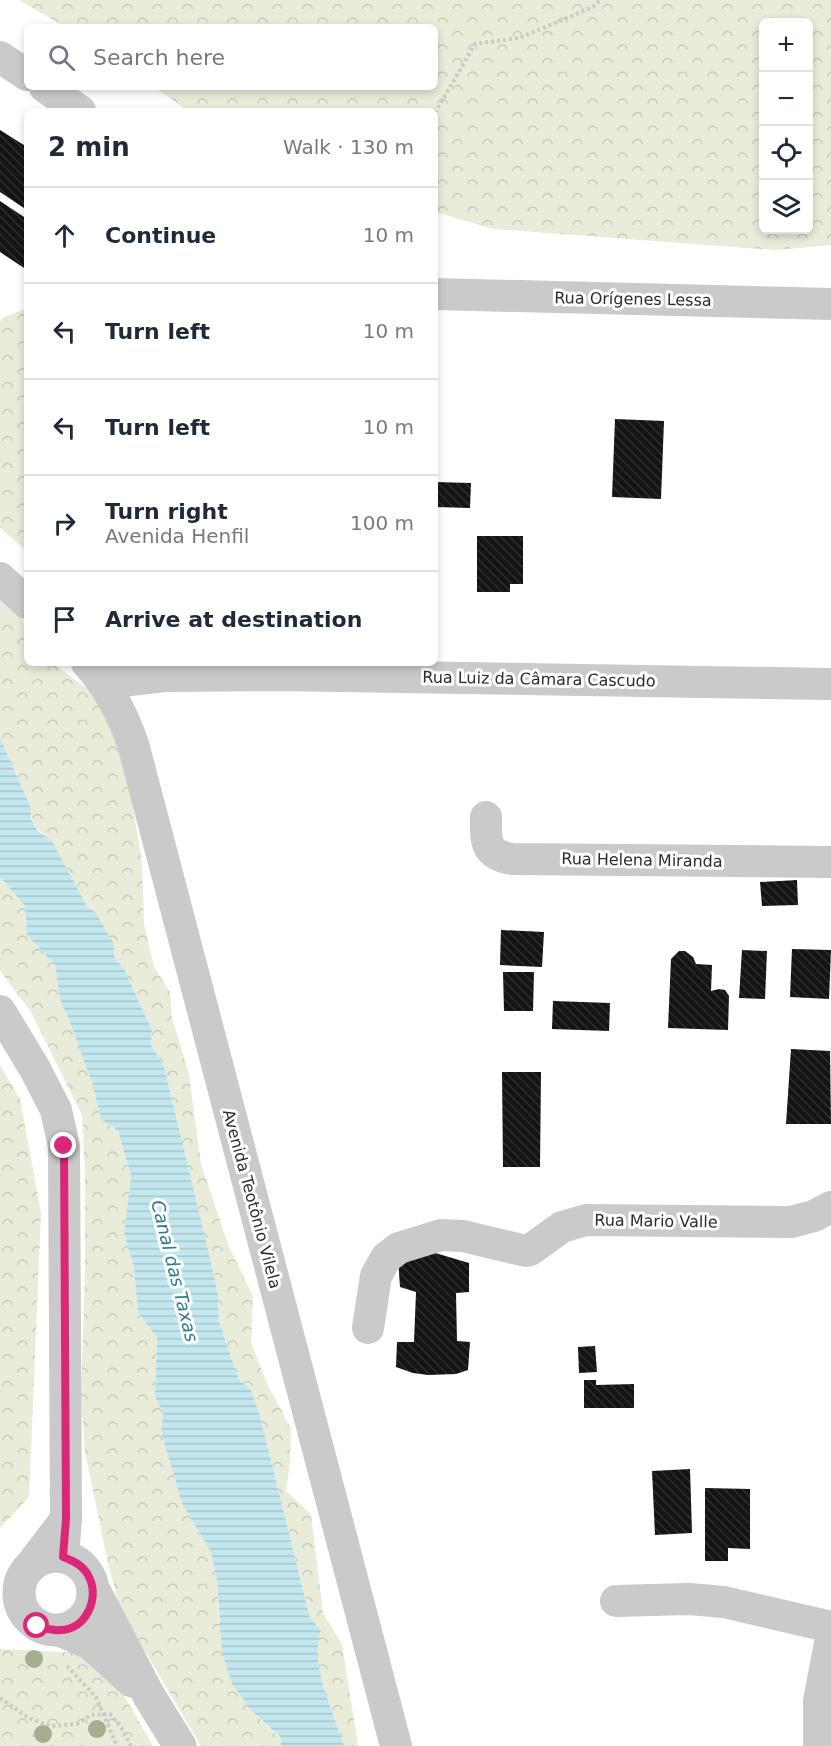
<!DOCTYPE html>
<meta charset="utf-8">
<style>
:root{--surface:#fff;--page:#f6f6f7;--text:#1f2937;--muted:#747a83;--line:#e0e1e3}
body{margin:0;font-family:"DejaVu Sans",sans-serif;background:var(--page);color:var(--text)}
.controls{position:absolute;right:18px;top:18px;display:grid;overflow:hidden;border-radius:9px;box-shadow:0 3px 9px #0003}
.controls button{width:54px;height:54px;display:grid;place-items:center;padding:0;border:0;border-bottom:2px solid var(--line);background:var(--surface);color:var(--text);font:30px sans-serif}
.stop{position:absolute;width:18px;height:18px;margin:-14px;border:4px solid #db2777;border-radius:50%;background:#fff}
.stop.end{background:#db2777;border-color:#fff;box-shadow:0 2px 6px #0008}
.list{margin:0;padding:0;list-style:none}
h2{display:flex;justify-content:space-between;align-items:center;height:78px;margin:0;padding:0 24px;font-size:26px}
h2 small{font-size:20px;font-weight:400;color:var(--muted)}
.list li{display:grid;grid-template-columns:39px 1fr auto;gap:18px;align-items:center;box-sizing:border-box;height:96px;padding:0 24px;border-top:2px solid var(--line)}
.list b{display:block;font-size:22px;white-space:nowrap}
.list p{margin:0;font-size:20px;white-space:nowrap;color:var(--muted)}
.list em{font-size:20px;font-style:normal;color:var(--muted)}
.icon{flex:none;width:33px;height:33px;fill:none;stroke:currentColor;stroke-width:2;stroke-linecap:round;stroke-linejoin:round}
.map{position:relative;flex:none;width:831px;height:1746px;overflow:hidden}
.search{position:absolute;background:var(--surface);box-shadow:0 3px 9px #0003;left:24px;top:24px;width:414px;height:66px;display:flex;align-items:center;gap:15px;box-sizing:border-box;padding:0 21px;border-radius:9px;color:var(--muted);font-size:22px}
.panel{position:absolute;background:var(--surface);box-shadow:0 3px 9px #0003;left:24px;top:108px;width:414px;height:558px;border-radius:9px}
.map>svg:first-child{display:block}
.forest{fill:url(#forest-crowns);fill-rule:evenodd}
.water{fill:url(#water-rules)}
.building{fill:url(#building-back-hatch)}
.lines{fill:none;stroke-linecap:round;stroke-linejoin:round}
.path{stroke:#cacaca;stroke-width:4;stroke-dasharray:3 3;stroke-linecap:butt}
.minor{stroke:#cacaca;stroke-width:32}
.tertiary{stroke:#cacaca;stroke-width:33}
.tree{fill:#a5af90}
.route{stroke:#db2777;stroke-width:8}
.labels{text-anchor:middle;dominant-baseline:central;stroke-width:6;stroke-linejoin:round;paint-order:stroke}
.street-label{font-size:16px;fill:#2d2d2d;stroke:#fff}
.water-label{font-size:18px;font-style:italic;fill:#307b89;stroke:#fff}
</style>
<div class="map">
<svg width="831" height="1746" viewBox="0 0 831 1746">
<defs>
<pattern id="forest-crowns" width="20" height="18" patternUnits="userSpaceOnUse" patternTransform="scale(1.5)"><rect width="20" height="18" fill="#e8ecd9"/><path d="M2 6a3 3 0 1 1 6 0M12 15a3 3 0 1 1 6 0" fill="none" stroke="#c7cbbb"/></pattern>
<pattern id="water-rules" width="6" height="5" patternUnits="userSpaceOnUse" patternTransform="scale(1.5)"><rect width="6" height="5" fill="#c3e7ee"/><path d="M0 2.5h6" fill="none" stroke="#a8c6cc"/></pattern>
<pattern id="building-back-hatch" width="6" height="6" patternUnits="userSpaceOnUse" patternTransform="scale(1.5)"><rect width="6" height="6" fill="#141414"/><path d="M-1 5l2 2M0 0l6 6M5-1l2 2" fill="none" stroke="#2e2e2e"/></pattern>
</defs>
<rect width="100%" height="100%" fill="#fff"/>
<!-- forest -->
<g class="forest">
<path d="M19,0h812v245l-56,5 -282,-21 -58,-17v-101h-247l-34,-24h281v-60h-370zM808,22v208h-44v-208z"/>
<polygon points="27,308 27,551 0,528 0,322 2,318"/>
<path d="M0,595c29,24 27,33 27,68h26l53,40 23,80 13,79 2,62 10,43 16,25 2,26 17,56 12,90 28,83 24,49 -2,47 16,40 24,46 -1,33 -4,29 25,23 12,99 19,31 16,102h-14c-10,-36 -35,-79 -23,-116l-11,-12 -51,-206 -9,-24 -11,-8 -20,-58 -1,-27 -7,-33 -47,-196 -13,-21 1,-15 -27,-59 -11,-15 -62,-115c-13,-9 -21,-16 -21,-33l-31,-70z"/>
<polygon points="0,877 25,906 27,935 55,965 60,1000 68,1017 93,1086 101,1119 118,1131 131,1176 124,1233 134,1268 138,1313 157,1337 155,1396 163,1413 161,1432 182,1503 211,1552 217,1581 219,1620 251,1710 280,1738 281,1746 201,1746 120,1609 108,1563 85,1452 81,1398 85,1268 85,1174 82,1115 31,1012 0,971"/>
<polygon points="0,1065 20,1099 41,1213 29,1497 0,1528"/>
<polygon points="0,1649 100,1654 153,1746 0,1746"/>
</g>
<!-- water -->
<path class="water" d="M0,738l31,70v11l7,12 14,10 36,67 7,4 19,32v12l11,15 27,59 -1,15 13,21 47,196 7,33 1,27 20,58 11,8 9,24 51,206 11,12c-12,37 13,81 23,116h-63l-1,-9 -29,-27 -19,-26 -10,-32 -5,-71 -6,-29 -29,-49 -21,-71 2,-19 -8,-17 2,-59 -19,-24 -4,-45 -10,-35 7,-57 -13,-45 -17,-12 -8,-33 -25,-69 -8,-17 -5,-35 -28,-30 -2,-29 -25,-29z"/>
<!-- building -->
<g class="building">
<polygon points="0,130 27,147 27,210 0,192"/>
<polygon points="0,201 27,219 27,270 0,252"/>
<polygon points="615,419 664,421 661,499 612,497"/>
<polygon points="435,482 471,483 470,508 435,507"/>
<polygon points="477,536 523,536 523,584 510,584 510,592 477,592"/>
<polygon points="797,880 798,905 762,906 760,882"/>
<polygon points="501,930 544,932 542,967 500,965"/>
<polygon points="792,949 831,950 829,999 790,997"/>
<polygon points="742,950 767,951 765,999 739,998"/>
<polygon points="679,951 685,951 693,957 696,964 712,965 711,991 719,989 725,990 729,996 728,1030 668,1028 671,959"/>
<polygon points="503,972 534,972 533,1011 504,1011"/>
<polygon points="553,1001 610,1003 609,1031 552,1029"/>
<polygon points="791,1049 830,1051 831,1124 786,1124"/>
<polygon points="502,1072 541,1072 540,1167 503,1167"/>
<polygon points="432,1252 469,1263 469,1292 456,1293 457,1341 470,1342 468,1370 456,1374 428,1375 413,1373 396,1367 397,1342 414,1342 416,1292 400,1287 398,1258"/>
<polygon points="595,1346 597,1372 579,1373 578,1347"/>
<polygon points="584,1380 596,1380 596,1385 634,1384 634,1408 584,1408"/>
<polygon points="690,1469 692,1533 655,1535 652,1471"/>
<polygon points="705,1488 750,1489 750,1549 728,1548 728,1561 705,1561"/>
</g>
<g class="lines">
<!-- path -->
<g class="path">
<polyline points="435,113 475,44 519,38 593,7 600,0"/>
<polyline points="67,1666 96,1697 117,1746"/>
<polyline points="0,1698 29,1718 50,1726 77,1724 91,1715 110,1714 121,1727 131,1746"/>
</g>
<!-- minor -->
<g class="minor">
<polyline points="0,57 27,75"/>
<polyline points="45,87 80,111"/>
<polyline points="435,294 831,304"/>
<polyline points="0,578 27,603"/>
<path d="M87,663c22,25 35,50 46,81l263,1002"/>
<polyline points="104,683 165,676 278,675 831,684"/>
<path d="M486,817c0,24 -2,37 26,42l319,3"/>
<polyline points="0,1011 35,1069 56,1110 64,1146 66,1519 63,1557"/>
<polyline points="368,1328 376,1276 386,1258 399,1248 441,1235 463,1236 526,1251 530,1250 562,1227 586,1220 791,1222 814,1216 831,1207"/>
<polyline points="28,1569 66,1519"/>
<polyline points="616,1601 689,1599 724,1602 831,1627"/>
<polyline points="819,1746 819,1701 831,1638"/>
</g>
<!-- tertiary -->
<g class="tertiary">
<circle cx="56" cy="1593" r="37"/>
<polyline points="94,1590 149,1696 180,1746"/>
<polyline points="62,1631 90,1643 132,1681"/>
</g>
</g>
<!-- trees -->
<g class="tree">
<circle cx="34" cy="1659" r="9"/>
<circle cx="97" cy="1729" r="9"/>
<circle cx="43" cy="1734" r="9"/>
</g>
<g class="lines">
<!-- route -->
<path class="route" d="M37,1626c7,2 15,5 23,4 26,0 40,-32 29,-53 -5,-11 -15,-16 -26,-20l3,-38 -2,-373"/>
</g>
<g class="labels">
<!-- street labels -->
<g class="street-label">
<text transform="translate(633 299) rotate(1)">Rua Orígenes Lessa</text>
<text transform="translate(539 679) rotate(1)">Rua Luiz da Câmara Cascudo</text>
<text transform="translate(642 860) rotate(1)">Rua Helena Miranda</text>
<text transform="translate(252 1199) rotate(75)">Avenida Teotônio Vilela</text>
<text transform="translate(656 1221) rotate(1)">Rua Mario Valle</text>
</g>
<!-- water labels -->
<g class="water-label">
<text transform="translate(175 1271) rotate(76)">Canal das Taxas</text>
</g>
</g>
</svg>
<div class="controls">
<button>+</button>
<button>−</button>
<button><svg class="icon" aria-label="locate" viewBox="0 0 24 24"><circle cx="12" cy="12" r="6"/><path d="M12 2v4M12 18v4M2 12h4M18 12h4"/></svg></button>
<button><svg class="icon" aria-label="layers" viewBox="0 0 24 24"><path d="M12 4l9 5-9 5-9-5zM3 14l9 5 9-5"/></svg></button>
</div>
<div class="stop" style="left:37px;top:1626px"></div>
<div class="stop end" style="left:64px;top:1146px"></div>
<div class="search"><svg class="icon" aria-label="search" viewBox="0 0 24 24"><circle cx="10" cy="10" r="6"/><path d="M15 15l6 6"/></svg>Search here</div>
<section class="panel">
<h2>2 min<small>Walk · 130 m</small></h2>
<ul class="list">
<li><svg class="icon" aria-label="ahead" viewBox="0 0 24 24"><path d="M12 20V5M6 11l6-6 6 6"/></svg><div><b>Continue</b></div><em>10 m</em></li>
<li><svg class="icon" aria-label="left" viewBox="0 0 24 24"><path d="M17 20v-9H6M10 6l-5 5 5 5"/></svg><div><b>Turn left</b></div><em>10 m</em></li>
<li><svg class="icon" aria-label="left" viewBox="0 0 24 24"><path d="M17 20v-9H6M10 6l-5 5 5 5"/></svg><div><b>Turn left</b></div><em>10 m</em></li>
<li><svg class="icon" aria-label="right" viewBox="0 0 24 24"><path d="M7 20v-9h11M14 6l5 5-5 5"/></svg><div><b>Turn right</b><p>Avenida Henfil</p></div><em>100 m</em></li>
<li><svg class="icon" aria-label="arrive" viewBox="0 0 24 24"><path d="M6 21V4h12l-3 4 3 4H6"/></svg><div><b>Arrive at destination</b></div></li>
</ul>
</section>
</div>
